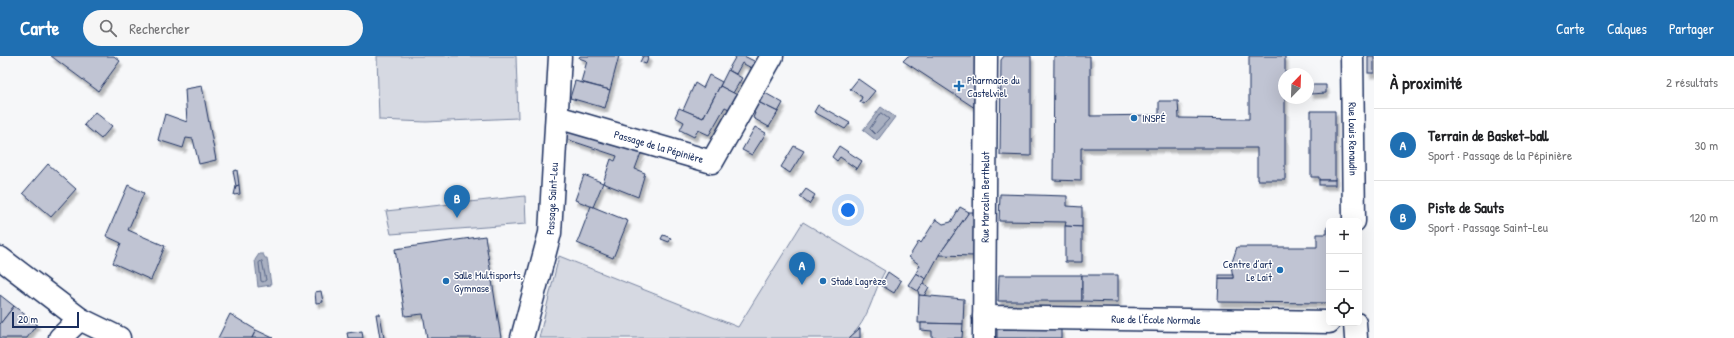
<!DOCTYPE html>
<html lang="fr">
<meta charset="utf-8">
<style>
:root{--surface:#fff;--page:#f6f6f6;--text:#202124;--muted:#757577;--line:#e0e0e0;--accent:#1f6fb2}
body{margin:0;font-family:"Patrick Hand",sans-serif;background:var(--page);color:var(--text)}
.controls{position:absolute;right:12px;bottom:12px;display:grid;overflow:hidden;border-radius:6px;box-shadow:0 4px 16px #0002}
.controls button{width:36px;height:36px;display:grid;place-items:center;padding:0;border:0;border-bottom:1px solid var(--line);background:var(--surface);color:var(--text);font:20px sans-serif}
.compass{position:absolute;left:1278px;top:12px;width:36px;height:36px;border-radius:50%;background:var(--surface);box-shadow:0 4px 16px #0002;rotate:23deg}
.scale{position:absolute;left:12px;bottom:10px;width:67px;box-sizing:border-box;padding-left:4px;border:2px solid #1b2f5e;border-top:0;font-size:11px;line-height:14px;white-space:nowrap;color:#1b2f5e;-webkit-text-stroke:3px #fff;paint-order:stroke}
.you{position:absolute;left:848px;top:154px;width:14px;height:14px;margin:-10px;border:3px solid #fff;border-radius:50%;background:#1a73e8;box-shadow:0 0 0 6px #1a73e833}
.badge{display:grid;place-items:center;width:26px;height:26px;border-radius:50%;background:var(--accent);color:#fff;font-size:13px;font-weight:700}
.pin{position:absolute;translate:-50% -33px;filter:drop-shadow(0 1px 2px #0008)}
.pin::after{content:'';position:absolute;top:21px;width:14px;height:12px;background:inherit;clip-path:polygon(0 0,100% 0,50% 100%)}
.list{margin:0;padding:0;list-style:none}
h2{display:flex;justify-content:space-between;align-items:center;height:52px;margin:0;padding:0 16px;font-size:17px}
h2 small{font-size:13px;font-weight:400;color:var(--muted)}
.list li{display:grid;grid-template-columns:26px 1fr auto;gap:12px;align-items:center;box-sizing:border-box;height:72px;padding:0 16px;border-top:1px solid var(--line)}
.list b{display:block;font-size:15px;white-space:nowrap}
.list p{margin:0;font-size:13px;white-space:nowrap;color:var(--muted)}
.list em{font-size:13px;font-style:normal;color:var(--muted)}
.icon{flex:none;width:22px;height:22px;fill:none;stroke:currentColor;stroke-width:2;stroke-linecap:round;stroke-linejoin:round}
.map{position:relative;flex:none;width:1374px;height:282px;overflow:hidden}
header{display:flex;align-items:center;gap:24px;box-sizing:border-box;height:56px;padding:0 20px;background:var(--accent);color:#fff}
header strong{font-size:19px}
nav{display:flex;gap:22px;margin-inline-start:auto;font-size:14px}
.search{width:280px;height:36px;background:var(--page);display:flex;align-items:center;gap:10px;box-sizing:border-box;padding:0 14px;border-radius:22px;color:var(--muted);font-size:15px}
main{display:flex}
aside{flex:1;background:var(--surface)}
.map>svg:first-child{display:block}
.green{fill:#d6d9e2;stroke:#7884a0}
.water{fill:#a9b0c1;stroke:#707c99}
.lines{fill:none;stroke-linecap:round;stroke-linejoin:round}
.shore{stroke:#546386;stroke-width:1}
.building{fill:#c0c4d3;stroke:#1b2f5e;filter:url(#shadow)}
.street-casing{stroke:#1b2f5e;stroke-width:25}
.secondary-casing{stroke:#1b2f5e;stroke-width:25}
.street{stroke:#fff;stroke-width:22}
.secondary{stroke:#fff;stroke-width:22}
.poi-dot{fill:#1f6fb2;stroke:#fff;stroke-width:1.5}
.labels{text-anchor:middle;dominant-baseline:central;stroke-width:3;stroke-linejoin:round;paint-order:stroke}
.poi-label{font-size:11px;fill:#1b2f5e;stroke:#fff;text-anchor:start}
.street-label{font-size:11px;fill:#1b2f5e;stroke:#fff}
</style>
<header>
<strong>Carte</strong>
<div class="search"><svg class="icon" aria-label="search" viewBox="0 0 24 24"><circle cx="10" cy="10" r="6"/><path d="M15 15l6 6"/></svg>Rechercher</div>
<nav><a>Carte</a><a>Calques</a><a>Partager</a></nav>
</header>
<main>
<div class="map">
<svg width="1374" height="282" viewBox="0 0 1374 282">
<defs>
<filter id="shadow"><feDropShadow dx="2.5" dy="4.5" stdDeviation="1" flood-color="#0004"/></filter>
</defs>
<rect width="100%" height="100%" fill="#f6f7f9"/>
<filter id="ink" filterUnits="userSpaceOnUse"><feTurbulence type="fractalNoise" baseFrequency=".025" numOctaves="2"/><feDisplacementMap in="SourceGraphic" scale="8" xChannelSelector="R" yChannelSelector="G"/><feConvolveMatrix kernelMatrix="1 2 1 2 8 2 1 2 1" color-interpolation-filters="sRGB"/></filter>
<g filter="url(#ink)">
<!-- green -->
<g class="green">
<polygon points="377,0 516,0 518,62 426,66 379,64"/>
<polygon points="525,140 526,168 391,178 386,155"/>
<path d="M803,166l82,49c-13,23 -15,48 -36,67h-310l20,-82 179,71z"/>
</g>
<!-- water -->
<g class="water">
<polygon points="881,51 895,61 877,85 863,74"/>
<polygon points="259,198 263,198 265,202 267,202 271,229 258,231 255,204"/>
</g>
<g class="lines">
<!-- shore -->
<g class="shore">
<polygon points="881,57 889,63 875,78 870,73"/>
<polygon points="262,205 266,224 263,226 261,225 259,207"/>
</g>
</g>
<!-- building -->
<g class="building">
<polygon points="51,0 114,0 120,5 98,35"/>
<polygon points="580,0 619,0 610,34 581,26 587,5 579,2"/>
<polygon points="643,0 649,0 646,8 640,6"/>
<polygon points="736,0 744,0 762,9 759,16 742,7 736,18 728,14"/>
<polygon points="908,0 978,0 978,54 903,5"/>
<polygon points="1004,0 1031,0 1031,100 1000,99 1001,4"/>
<polygon points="1054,0 1090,0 1090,60 1159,59 1159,45 1178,45 1179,62 1249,63 1249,0 1285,0 1285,124 1257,124 1257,92 1081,92 1081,125 1053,124"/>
<rect x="1368" y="0" width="6" height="17"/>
<polygon points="728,14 742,22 733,37 720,30"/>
<polygon points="709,19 722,26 703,62 683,54 695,27 703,32"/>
<polygon points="858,23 875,35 864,48 860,46 862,41 850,33"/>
<polygon points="575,25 610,34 605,52 570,42"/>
<polygon points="1311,29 1326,29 1326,37 1311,38"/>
<polygon points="202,30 216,104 199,108 193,83 186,82 183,92 158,84 165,58 187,66 185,33"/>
<polygon points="720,30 745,43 739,52 732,48 729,53 725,51 709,79 698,74 694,81 680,74 684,66 675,61 679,52 703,62"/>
<polygon points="758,33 783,47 778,56 752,43"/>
<polygon points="752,43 778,56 769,71 753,62 755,57 747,53"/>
<polygon points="818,49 850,67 845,73 814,56"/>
<polygon points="1311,55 1335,55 1335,124 1319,124 1319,121 1311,121"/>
<polygon points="95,56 112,70 101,83 84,69"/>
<polygon points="566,67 644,89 635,113 645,117 638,141 603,127 611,103 615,105 617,100 566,83"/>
<polygon points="755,71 766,77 752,99 742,94"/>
<polygon points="794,90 804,95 790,117 781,111"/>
<polygon points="839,90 862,105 857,113 840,101 837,105 832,101"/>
<polygon points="48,108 76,133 51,161 23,137"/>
<polygon points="237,114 239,129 236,130 233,115"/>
<polygon points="584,119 603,127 593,151 575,144"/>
<rect x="1319" y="124" width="16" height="5"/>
<polygon points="128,129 144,137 128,174 165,190 151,224 113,207 121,187 106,180"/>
<polygon points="239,129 240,138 234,139 236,130"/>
<polygon points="806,133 815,139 809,148 800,141"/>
<polygon points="1000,138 1067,140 1067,150 1082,151 1082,171 1065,170 1066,166 999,165"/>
<polygon points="591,150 628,165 613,202 577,187"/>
<polygon points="960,151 969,156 939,199 926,223 916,217 920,209 909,201 919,185 921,187 936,163 943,168 951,166"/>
<polygon points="969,156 976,156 975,200 939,199"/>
<polygon points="1065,170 1082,171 1082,206 1065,206"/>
<polygon points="1327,171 1329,171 1329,247 1218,246 1219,222 1233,222 1231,209 1237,191 1317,191 1317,178 1327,178"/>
<polygon points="663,179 671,182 669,186 661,183"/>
<polygon points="485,180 501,282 427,282 423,258 405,260 395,193"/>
<polygon points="888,216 901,225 894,237 881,229"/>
<polygon points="916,217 926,223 918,235 908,229"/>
<polygon points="999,219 1082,219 1082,245 998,245"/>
<polygon points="1082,219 1118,219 1118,246 1082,245"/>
<rect x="1219" y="219" width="14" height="3"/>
<polygon points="923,227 929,231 924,240 919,239 918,235"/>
<polygon points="321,235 323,246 316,247 315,236"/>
<polygon points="0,239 14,250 0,268"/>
<polygon points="919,239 964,243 963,268 918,267"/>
<polygon points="14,250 37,268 27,282 0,282 0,268"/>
<polygon points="230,258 256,274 252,282 218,282"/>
<polygon points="376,258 380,258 384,282 380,282"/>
<polygon points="921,267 963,268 962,282 932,282 932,275 921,274"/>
<polygon points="860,272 860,282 849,282"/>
<rect x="997" y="273" width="64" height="9"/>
<polygon points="256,274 273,282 252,282"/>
<polygon points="362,275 363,282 348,282 347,277"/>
</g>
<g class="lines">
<!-- street casing -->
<g class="street-casing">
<g id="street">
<path id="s1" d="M1352,0l2,165"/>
<path id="s2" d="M557,61l155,45 60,-106"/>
<path id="s3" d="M984,261l345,5"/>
<polyline points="1355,267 1356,282"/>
<polyline points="60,282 80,263"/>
<path id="s4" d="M522,282l28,-105 10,-177"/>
<path id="s5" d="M984,282l2,-282"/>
</g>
</g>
<!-- secondary casing -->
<g class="secondary-casing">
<polyline id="secondary" points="0,202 80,263 119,282"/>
</g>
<!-- street -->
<use href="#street" class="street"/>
<!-- secondary -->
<use href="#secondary" class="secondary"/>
</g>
</g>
<!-- markers -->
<g class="poi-dot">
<path d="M957 24h4v4h4v4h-4v4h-4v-4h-4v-4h4z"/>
<circle cx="1134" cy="62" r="4"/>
<circle cx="1280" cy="214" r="4"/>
<circle cx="446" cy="225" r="4"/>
<circle cx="823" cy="225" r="4"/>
</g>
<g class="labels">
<!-- poi labels -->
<g class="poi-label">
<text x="967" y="24">Pharmacie du<tspan x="967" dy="13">Castelviel</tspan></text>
<text x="1142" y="62">INSPÉ</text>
<text x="1272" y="208" text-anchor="end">Centre d’art<tspan x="1272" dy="13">Le Lait</tspan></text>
<text x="454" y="219">Salle Multisports,<tspan x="454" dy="13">Gymnase</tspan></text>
<text x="831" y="225">Stade Lagrèze</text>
</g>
<!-- street labels -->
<g class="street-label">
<text stroke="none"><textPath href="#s1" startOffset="83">Rue Louis Renaudin</textPath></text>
<text stroke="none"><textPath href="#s2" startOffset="106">Passage de la Pépinière</textPath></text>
<text stroke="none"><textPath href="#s5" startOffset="141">Rue Marcelin Berthelot</textPath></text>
<text stroke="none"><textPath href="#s4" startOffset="143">Passage Saint-Leu</textPath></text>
<text stroke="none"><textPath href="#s3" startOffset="172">Rue de l'École Normale</textPath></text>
</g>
</g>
</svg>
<div class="controls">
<button>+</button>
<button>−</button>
<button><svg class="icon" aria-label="locate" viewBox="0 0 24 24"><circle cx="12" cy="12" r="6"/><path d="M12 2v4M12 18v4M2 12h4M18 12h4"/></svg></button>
</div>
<svg class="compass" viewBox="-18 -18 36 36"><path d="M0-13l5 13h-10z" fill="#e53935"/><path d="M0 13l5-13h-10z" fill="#757577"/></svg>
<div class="scale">20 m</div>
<div class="you"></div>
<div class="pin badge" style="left:802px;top:229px">A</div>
<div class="pin badge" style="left:457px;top:162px">B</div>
</div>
<aside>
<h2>À proximité<small>2 résultats</small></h2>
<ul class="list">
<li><span class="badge">A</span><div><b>Terrain de Basket-ball</b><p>Sport · Passage de la Pépinière</p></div><em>30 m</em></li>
<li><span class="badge">B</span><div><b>Piste de Sauts</b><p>Sport · Passage Saint-Leu</p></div><em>120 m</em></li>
</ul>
</aside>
</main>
